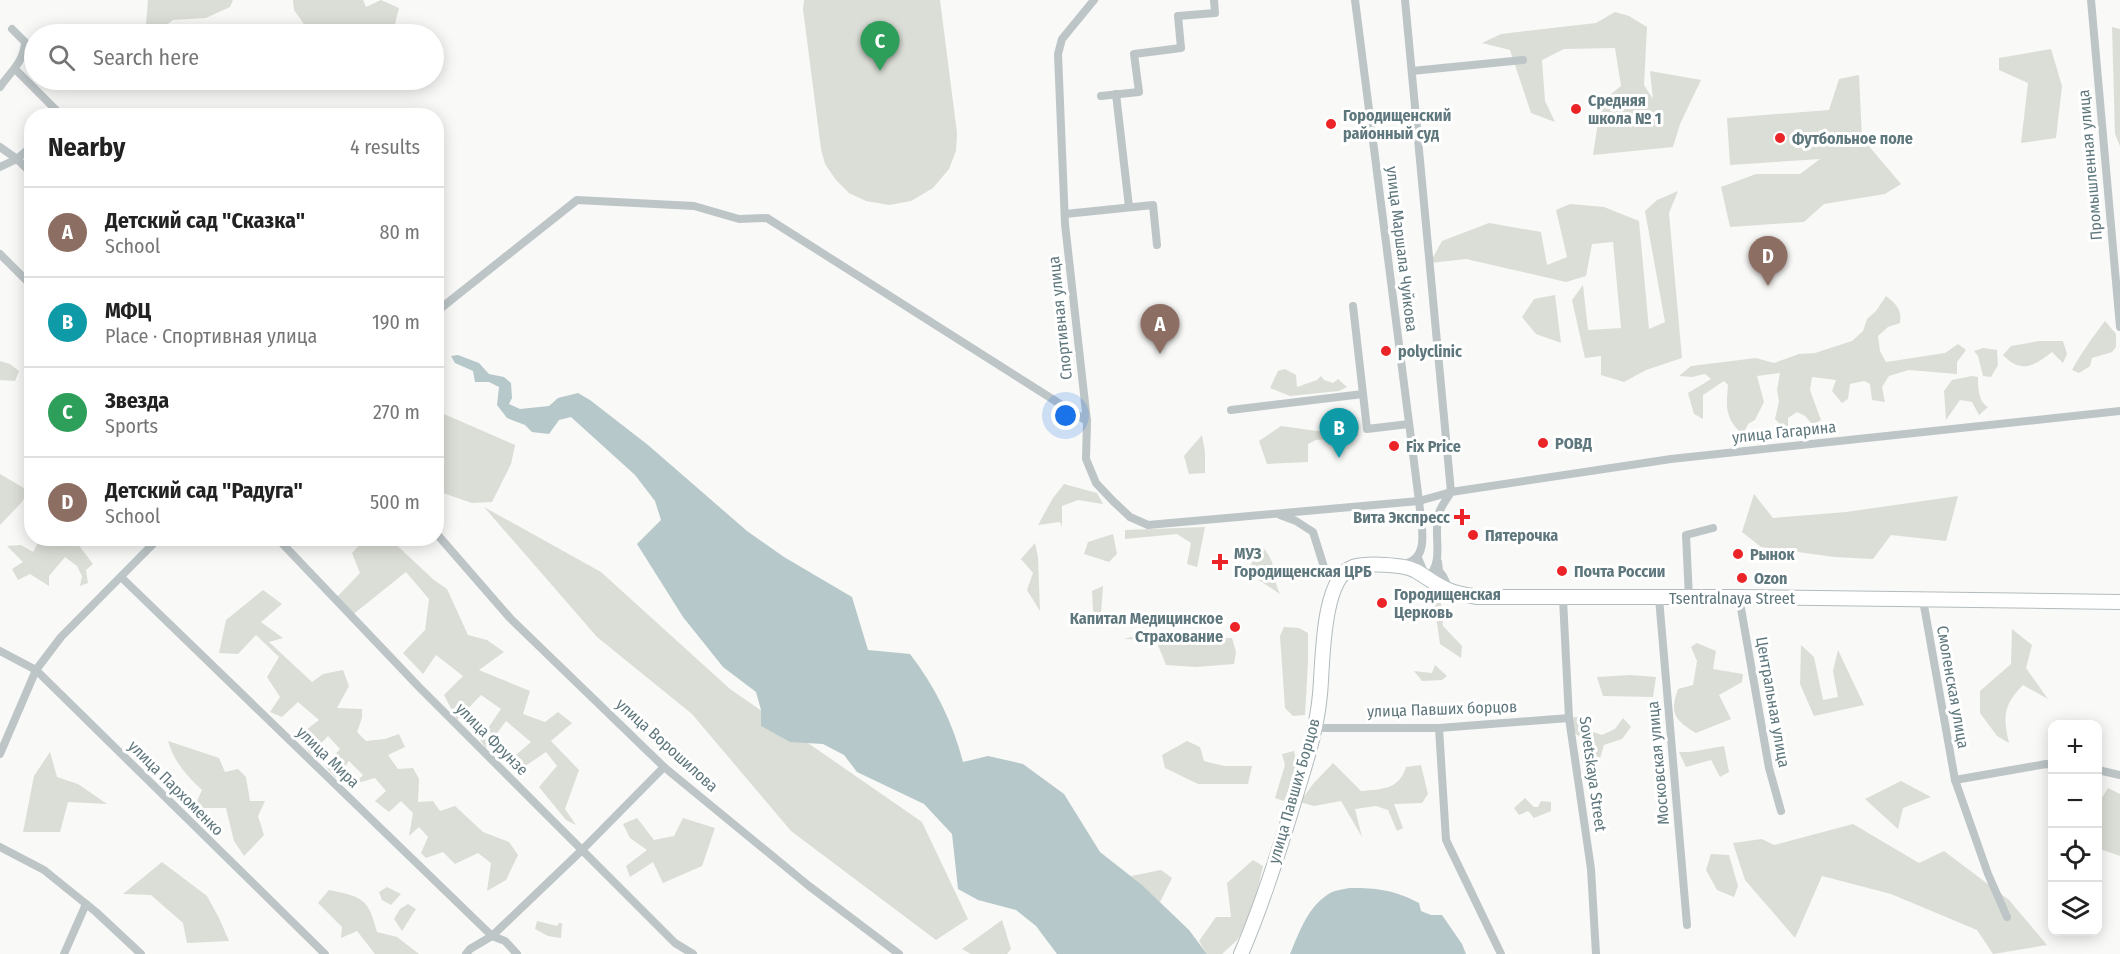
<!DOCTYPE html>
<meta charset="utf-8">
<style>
:root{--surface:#fff;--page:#f6f6f6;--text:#222;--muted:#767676;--line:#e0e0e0;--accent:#db2777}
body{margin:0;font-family:"Fira Sans Condensed",sans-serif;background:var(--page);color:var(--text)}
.controls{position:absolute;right:18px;bottom:18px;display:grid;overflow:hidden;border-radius:12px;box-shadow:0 3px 15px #0003}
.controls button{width:54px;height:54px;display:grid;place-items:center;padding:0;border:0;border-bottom:2px solid var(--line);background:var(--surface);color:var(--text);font:30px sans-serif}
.you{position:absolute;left:1066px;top:416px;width:21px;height:21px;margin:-15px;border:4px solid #fff;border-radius:50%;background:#1a73e8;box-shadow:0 0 0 9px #1a73e833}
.badge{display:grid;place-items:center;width:39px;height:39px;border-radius:50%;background:var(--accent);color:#fff;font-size:20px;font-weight:700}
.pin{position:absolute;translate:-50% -50px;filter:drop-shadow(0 2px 3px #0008)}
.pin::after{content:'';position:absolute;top:32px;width:21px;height:18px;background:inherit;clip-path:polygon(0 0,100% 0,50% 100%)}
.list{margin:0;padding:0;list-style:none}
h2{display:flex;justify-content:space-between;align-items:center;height:78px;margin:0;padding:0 24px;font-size:26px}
h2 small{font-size:20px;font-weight:400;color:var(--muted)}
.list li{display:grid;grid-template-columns:39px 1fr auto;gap:18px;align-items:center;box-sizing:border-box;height:90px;padding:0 24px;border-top:2px solid var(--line)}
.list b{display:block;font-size:22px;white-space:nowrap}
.list p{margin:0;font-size:20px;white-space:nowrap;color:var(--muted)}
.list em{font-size:20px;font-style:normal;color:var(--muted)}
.icon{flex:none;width:33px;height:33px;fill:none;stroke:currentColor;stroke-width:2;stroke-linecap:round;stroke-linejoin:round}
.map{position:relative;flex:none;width:2120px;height:954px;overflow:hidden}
.search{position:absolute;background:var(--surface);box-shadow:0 3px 15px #0003;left:24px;top:24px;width:420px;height:66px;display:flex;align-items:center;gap:15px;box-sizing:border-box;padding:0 21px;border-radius:33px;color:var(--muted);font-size:22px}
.panel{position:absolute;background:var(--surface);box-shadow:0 3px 15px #0003;left:24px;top:108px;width:420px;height:438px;border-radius:24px}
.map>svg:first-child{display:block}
.green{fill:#dbded6}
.water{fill:#b6c8c9}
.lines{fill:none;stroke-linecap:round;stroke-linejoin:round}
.primary-casing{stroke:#b3bbbe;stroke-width:16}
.minor{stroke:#bdc5c7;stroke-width:8}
.primary{stroke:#fff;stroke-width:14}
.poi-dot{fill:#eb2527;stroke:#fff;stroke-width:2}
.labels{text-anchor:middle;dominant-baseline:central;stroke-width:6;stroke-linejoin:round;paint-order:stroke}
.poi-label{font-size:16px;font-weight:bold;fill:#5e777d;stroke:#fff;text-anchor:start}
.street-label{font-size:16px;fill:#5e777d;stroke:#fff}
</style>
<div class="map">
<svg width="2120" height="954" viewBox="0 0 2120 954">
<rect width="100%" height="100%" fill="#f9f9f7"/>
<!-- green -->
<g class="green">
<polygon points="148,0 233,0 230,7 206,18 173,20 159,31 146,24"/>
<polygon points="293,0 363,0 366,7 381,0 399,8 395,24 386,34 311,34 294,10"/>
<polygon points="804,0 940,0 957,133 956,151 949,169 933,188 911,201 889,205 866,201 849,193 836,180 825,164 821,149 803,9"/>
<polygon points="1615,12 1629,16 1647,27 1644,85 1653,99 1650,71 1701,80 1680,124 1673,147 1593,155 1601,102 1621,86 1615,48 1564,49 1542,60 1545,101 1555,122 1531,113 1510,50 1482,43 1501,34 1596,23"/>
<polygon points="2112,27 2120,29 2120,146 2115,134"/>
<polygon points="2051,49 2062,86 2056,138 2021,143 2028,83 1999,70 1999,58"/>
<polygon points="1859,75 1862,138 1901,184 1885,194 1824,204 1804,222 1730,227 1721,187 1756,174 1800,174 1820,159 1730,165 1727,118 1829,110 1839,79"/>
<polygon points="1678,191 1669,213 1682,358 1646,370 1624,382 1601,375 1601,356 1585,358 1572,300 1583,285 1588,330 1621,328 1613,242 1592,244 1586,276 1566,282 1466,259 1430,263 1442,241 1489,223 1541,232 1547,265 1567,257 1556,210 1570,204 1604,207 1639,221 1649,329 1665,322 1645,211 1657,200"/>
<polygon points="1555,295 1561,343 1536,334 1522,317 1534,299"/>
<path d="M1886,296c10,8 16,13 14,27l-12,4 -10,9 2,15 6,11 59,-9 13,-9 8,6 -9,12v12l-48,-4 -20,6 -7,11 3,15 -13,-2 -2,-16 -6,-3 -14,3 -2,15 -6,4 -10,-12 4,-11 -24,-3 -2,13 11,30 -8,5 -8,-9 -8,-4 -9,6v14l-13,-13 4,-18 -2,-11 3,-17 -23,3 7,26 -9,18 -7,4 -5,11c-18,-17 -17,-26 -15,-50l-4,-4 -21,14v24l-9,-5 -6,-21 23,-14 -6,-5 -13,3 -13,-1 12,-10 65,-8 18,5 25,-9 16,-1 37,-12 11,-10 4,-12 9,-8z"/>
<path d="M2105,321l11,13v13l-4,5 -20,6 -2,8 -11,7 -7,-3c9,-17 21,-33 33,-49z"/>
<path d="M2039,341h24l4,13 -4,9 -11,-11c-17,14 -32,22 -49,3l8,-9z"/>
<polygon points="1983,348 1997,350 1998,365 1991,377 1983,376 1978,356 1974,351"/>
<polygon points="0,361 10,364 19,371 15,381 0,380"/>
<polygon points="1285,369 1296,375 1297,387 1317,380 1321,376 1324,380 1333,383 1338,379 1347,387 1339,391 1290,396 1270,388 1278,371"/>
<path d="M1972,376l6,1c0,10 0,24 10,30l-9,8 -7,-13 -12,-2 -14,20 -2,-29 8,-11z"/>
<polygon points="437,411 515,445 511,464 492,502 472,503 437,491"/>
<polygon points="1359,425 1358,436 1316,440 1308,444 1308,462 1267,464 1259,441 1281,426 1317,431"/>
<polygon points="1202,435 1205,452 1205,473 1189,474 1184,456"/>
<polygon points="0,474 29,491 21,503 0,525"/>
<polygon points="1064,484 1097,493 1103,504 1078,500 1062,506 1062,527 1060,522 1038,525 1053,498"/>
<polygon points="1754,494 1773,518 1846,512 1958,496 1946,541 1891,535 1873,559 1834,557 1761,547 1742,532"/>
<polygon points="484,507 601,572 730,689 922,822 968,919 936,940 791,831 692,714 597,637"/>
<polygon points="1205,527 1197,567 1187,564 1191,543 1177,534 1125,539 1125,530"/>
<polygon points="1113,534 1117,554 1109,562 1084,554 1088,542"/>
<polygon points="43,538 74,539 93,564 86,570 88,583 80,586 82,576 77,566 65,557 49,576 49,586 30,574 18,580 12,569 23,562 7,546 21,545 33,552 39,541"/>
<polygon points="365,539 390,539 434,580 447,589 468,635 487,640 504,652 479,670 530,691 523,714 545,722 558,712 572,723 551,741 579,770 565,809 576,825 566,820 539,787 557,766 546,752 518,771 509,761 531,742 506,721 486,748 480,740 501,709 481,695 457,720 444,695 463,676 436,655 423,674 403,653 425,630 429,599 406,572 351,616 337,597 360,573 352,553"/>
<polygon points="1035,543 1038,557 1040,611 1027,590 1033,573 1021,559"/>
<path d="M1261,546c18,17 9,27 19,48l-33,-22z"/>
<polygon points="1103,586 1100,628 1093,610 1092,591"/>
<polygon points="263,590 282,604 261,622 283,638 269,642 312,682 323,674 343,670 349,686 337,708 362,709 362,718 357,732 366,741 385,739 399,734 405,747 388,755 398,769 413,768 419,779 418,802 433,801 440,811 455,806 483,832 509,842 518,855 506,880 487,891 491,863 478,853 455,864 443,852 426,858 421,853 428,837 419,827 409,836 413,813 401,801 389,812 375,801 386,791 375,778 354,784 363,775 349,761 336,778 325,766 340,749 328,736 311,754 297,737 319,720 298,702 282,717 270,712 280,697 267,677 279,657 256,635 238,654 219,653 226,620"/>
<polygon points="1434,602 1441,603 1443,626 1462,646 1461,658 1440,644"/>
<polygon points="1284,627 1299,628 1308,633 1308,662 1305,715 1293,716 1285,708 1280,636"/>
<path d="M2012,629l20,16 -6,23 22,31 -25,-14c-20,20 -20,32 -14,58l-12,-7 -17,-23v-22l31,-27z"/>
<polygon points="1167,630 1195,639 1232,638 1236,652 1234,664 1196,667 1166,665 1156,640 1123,639"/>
<path d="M1697,643l19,8 -3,18 30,5 -1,8 -23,13 12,24 -35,14c-21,-13 -27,-19 -18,-44l15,-4 4,-24 -6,-14z"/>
<polygon points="1801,645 1814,657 1823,700 1838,697 1833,671 1838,650 1864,705 1814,716 1800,684"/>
<polygon points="1435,665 1447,676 1442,680 1422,681 1414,671 1432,673"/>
<polygon points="1630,675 1656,677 1653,697 1603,696 1597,677"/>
<polygon points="1588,715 1588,730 1602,735 1615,729 1623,718 1631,727 1622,739 1604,745 1599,762 1589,757 1583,740 1575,733 1569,718"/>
<path d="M168,741l51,17 6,14 13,-3 8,8 4,24h15l-7,15 6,19 -20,21 -10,-15 -8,-33h-32l8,-18c-16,-15 -28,-28 -34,-49z"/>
<polygon points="1187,741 1200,747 1204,761 1224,766 1252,766 1248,784 1198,784 1165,768 1162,755"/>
<polygon points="1724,746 1729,772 1720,777 1711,760 1686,767 1679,752 1690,752"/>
<polygon points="1294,751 1298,768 1284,801 1275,798 1285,765 1282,754"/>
<polygon points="50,752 57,777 78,784 107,804 68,802 60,832 23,832 34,776"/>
<path d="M1333,763l28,28c21,-2 38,-1 45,-24l15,-2 7,29 -6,9 -28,1 9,24 -6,3 -9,-21 -12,-4 -21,3 7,28 -21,-36 -27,5 -14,-4 13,-18z"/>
<polygon points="1901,781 1931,797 1903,808 1898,829 1865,799"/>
<polygon points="2108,788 2120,794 2120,856 2103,850 2098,851 2098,804"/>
<polygon points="1525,798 1534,807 1538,807 1541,801 1551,802 1551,811 1534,818 1528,811 1519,815 1514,808"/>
<polygon points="637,818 654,840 674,836 683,818 715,828 702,866 663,883 653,862 630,877 626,866 647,850 630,838 623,824"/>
<polygon points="1853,824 1919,863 1944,851 2009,900 2047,945 1993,954 1977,930 1891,894 1822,876 1795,938 1745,880 1733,843 1762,839 1774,845"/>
<polygon points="1711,854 1729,855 1738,886 1734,897 1717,890 1706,870"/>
<polygon points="1253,860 1263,866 1252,914 1237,940 1222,954 1207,954 1199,941 1216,917 1231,917 1227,883"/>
<polygon points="162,862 207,896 219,918 229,941 187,943 183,923 151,895 123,894"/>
<polygon points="1161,870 1172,878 1160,902 1131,876"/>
<polygon points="387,887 401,894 391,905 382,900 379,892"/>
<path d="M329,890c34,7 39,8 48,42l20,5 22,17h-44l-18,-23 -16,7 1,-11 -24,-24z"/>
<polygon points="408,904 416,909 402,931 394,919 400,909"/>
<polygon points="1002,920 1011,949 1007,954 971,954 962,949"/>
<polygon points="537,921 557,926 559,923 562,923 561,938 548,936 535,929"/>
</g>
<!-- water -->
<g class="water">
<path d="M458,355l21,8 10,11 15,3 7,6 1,15 -3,6 11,5 29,-3 9,-8 20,-5 12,7 58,45 99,86 37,26 68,40 16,53 42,4c25,32 43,69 53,108l25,-6 35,8 41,30 36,58 42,33 47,45 18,24h-150l-21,-28 -20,-16 -38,-10 -20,-11 -6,-55 -28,-30 -67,-32 -13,-17 -21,-11 -33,-2 -29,-16v-16l-5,-18 -33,-25 -40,-50 -46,-73 24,-24 -6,-19 -20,-26 -64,-58 -12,3 -10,14 -17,-2 -7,-7 -18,-7 -10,-13 2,-18 -10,-5h-14l-2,-11 -18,-8 -4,-7z"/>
<path d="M1350,888c28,0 44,2 69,15l2,8 10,4h11l20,29 4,10h-176c10,-23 18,-49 42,-62 5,-2 12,-3 18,-4z"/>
</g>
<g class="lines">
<!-- primary casing -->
<g class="primary-casing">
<path id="primary" d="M1241,954c22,-51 39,-105 55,-159 10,-33 21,-66 24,-101 3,-28 1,-116 33,-127 13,-4 51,-3 63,4 11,6 22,16 35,20 8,3 18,4 26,6h262l381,5"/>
</g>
<!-- minor -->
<g class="minor">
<polyline points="1094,0 1062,39 1058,54 1065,224 1087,421 1086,459 1096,483 1113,501 1130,517 1148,525 1419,501 1451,492 1671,459 2120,411"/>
<path d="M1355,0l64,501c2,23 13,61 -18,63"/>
<polyline points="1405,0 1451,492"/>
<polyline points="2091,0 2120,327"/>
<polyline points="15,69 62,116"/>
<polyline points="1412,71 1523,60"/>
<path d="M0,87c11,-16 24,-25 25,-45l-13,-13"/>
<polyline points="1116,94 1129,207"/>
<polyline points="1101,96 1139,92 1134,54 1181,48 1178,16 1215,13 1214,0"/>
<polyline points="0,147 17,159 32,174"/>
<polyline points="0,167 17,159 32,146"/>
<polyline points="1065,214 1153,205 1157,245"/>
<polyline points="0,254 32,286"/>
<polyline points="1353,306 1367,429 1409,424"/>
<polyline points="436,312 577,200 694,206 739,219 767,218 1087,421"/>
<polyline points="1231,410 1363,394"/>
<polyline points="1280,515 1296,521 1313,532 1324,567 1339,581"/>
<polyline points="436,533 510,618 664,767 809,886 899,954"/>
<polyline points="277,538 419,687 675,943 693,954"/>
<path d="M1418,558l9,21c19,-20 5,-42 12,-66 2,-7 8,-14 12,-21"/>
<polyline points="1438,562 1439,571 1443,576 1450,591"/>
<polyline points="121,577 492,936 505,941 517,954"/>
<polyline points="1739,597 1769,768 1781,811"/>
<polyline points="1659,598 1687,925"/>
<polyline points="1689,598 1686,535 1713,528"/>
<polyline points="1563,599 1569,718 1591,869 1596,954"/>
<polyline points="1923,600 1955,780 1988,874 2007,917"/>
<polyline points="0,651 36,670 325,954"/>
<polyline points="1315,728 1439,728 1569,718"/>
<polyline points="1439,728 1446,840 1501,954"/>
<polyline points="0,754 36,670 61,637 159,538"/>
<polyline points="2098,770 2120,775"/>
<polyline points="1955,780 2046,764 2052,765"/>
<polyline points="0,847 44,870 96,912 141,954"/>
<polyline points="64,954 86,904"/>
<polyline points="466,954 470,949 492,936 582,850 664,767"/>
</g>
<!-- primary -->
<use href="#primary" class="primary"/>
</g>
<!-- markers -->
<g class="poi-dot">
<circle cx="1576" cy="109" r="6"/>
<circle cx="1331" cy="124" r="6"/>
<circle cx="1780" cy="138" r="6"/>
<circle cx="1386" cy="351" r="6"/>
<circle cx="1543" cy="443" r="6"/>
<circle cx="1394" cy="446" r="6"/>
<path d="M1459 508h6v6h6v6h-6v6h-6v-6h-6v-6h6z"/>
<circle cx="1473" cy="535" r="6"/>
<circle cx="1738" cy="554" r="6"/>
<path d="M1217 553h6v6h6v6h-6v6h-6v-6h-6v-6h6z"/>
<circle cx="1562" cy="571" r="6"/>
<circle cx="1742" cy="578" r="6"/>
<circle cx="1382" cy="603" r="6"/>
<circle cx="1235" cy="627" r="6"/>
</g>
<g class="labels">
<!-- poi labels -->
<g class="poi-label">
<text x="1588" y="100">Средняя<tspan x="1588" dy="18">школа № 1</tspan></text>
<text x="1343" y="115">Городищенский<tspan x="1343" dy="18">районный суд</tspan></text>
<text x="1792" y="138">Футбольное поле</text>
<text x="1398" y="351">polyclinic</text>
<text x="1555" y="443">РОВД</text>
<text x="1406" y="446">Fix Price</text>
<text x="1450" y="517" text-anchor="end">Вита Экспресс</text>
<text x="1485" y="535">Пятерочка</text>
<text x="1234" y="553">МУЗ<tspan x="1234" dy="18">Городищенская ЦРБ</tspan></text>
<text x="1750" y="554">Рынок</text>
<text x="1574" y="571">Почта России</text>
<text x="1754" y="578">Ozon</text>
<text x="1394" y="594">Городищенская<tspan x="1394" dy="18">Церковь</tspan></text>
<text x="1223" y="618" text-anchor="end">Капитал Медицинское<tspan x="1223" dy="18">Страхование</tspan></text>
</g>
<!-- street labels -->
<g class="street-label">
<text transform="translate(2090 165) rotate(-95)">Промышленная улица</text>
<text transform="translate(1402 249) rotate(83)">улица Маршала Чуйкова</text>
<text transform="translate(1060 318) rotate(-96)">Спортивная улица</text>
<text transform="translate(1784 432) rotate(-6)">улица Гагарина</text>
<text x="1732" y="598">Tsentralnaya Street</text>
<text transform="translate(1953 687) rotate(80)">Смоленская улица</text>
<text transform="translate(1773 702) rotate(80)">Центральная улица</text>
<text transform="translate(1442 709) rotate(-2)">улица Павших борцов</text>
<text transform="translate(492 739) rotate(45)">улица Фрунзе</text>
<text transform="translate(667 745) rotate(42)">улица Ворошилова</text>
<text transform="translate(328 757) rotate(44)">улица Мира</text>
<text transform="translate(1658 763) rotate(-95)">Московская улица</text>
<text transform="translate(1593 774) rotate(82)">Sovetskaya Street</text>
<text transform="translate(176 788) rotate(45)">улица Пархоменко</text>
<text transform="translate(1294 791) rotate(-74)">улица Павших Борцов</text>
</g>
</g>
</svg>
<div class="controls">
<button>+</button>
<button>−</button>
<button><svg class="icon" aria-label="locate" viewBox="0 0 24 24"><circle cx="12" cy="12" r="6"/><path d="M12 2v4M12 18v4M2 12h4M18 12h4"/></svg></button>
<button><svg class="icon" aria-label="layers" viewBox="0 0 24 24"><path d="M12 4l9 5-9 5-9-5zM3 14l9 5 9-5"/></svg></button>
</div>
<div class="you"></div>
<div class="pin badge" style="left:1160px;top:354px;background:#8d6e63">A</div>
<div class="pin badge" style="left:1339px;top:458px;background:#0f9aa8">B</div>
<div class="pin badge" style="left:880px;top:71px;background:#2e9e5b">C</div>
<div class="pin badge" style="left:1768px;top:286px;background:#8d6e63">D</div>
<div class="search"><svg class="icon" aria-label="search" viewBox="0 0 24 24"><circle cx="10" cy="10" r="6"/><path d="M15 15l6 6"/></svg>Search here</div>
<section class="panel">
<h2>Nearby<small>4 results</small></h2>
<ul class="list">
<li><span class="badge" style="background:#8d6e63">A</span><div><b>Детский сад &quot;Сказка&quot;</b><p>School</p></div><em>80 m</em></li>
<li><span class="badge" style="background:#0f9aa8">B</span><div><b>МФЦ</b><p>Place · Спортивная улица</p></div><em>190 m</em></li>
<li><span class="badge" style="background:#2e9e5b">C</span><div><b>Звезда</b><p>Sports</p></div><em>270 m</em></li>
<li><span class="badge" style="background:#8d6e63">D</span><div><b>Детский сад &quot;Радуга&quot;</b><p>School</p></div><em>500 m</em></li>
</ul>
</section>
</div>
